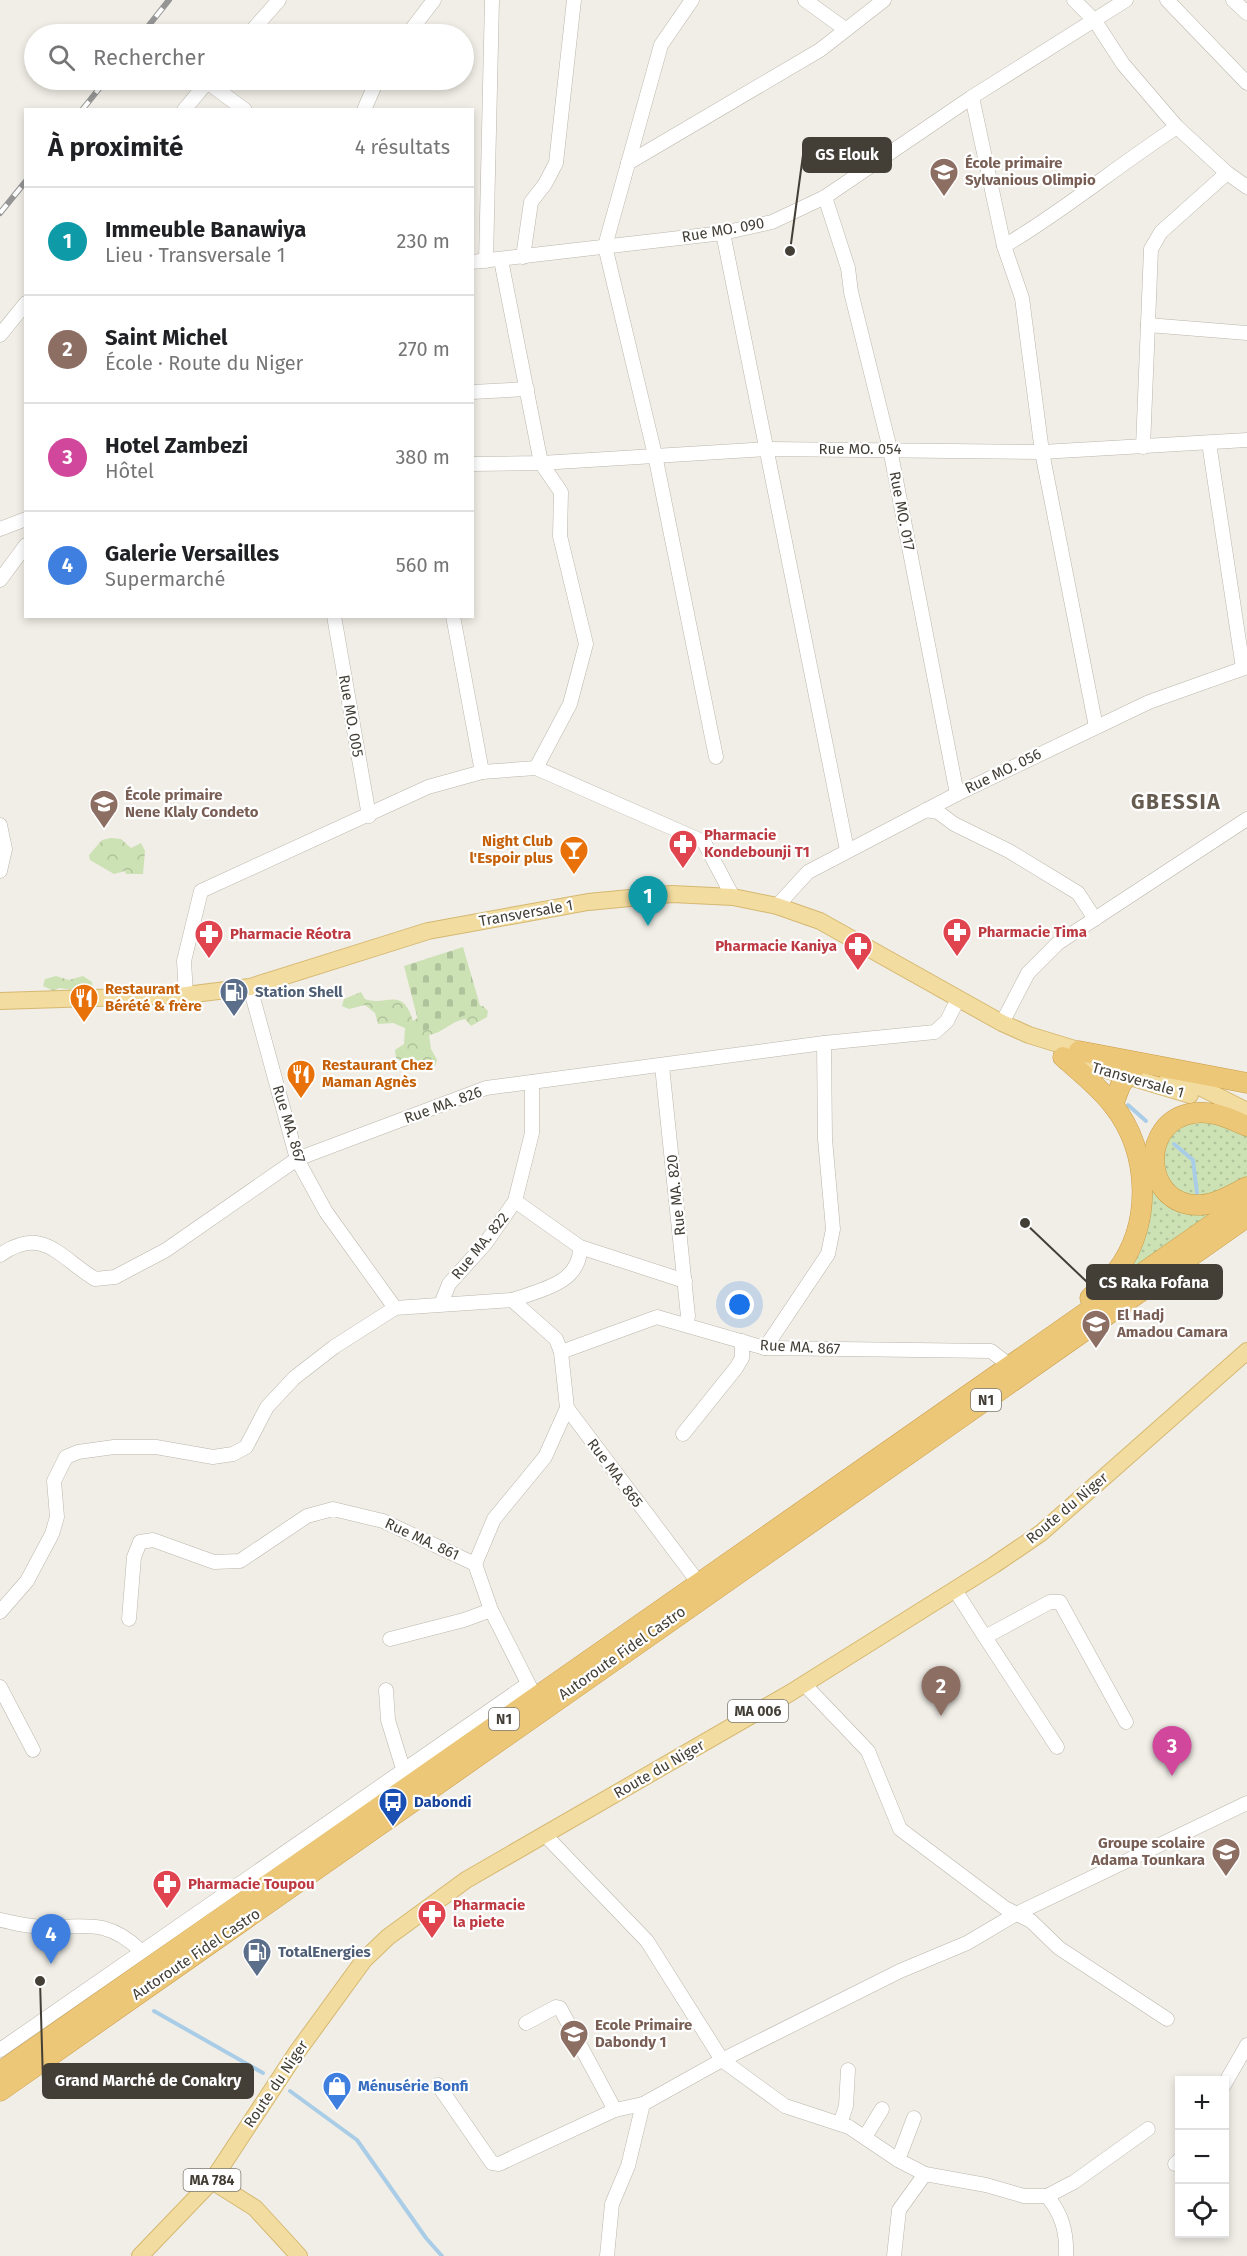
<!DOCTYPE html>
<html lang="fr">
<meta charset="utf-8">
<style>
:root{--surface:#fff;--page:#f6f6f6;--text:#202124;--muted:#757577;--line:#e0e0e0;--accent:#ea580c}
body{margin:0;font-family:"Fira Sans",sans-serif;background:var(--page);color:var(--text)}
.controls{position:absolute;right:18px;bottom:18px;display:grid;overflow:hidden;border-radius:0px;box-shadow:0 3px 9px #0003}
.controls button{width:54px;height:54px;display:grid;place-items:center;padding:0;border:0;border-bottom:2px solid var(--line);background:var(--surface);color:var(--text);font:30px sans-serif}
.you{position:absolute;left:740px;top:1305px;width:21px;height:21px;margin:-15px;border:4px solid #fff;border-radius:50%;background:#1a73e8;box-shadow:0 0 0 9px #1a73e833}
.badge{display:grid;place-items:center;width:39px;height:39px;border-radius:50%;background:var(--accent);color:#fff;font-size:20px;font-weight:700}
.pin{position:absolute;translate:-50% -50px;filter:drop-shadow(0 2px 3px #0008)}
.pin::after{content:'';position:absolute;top:32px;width:21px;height:18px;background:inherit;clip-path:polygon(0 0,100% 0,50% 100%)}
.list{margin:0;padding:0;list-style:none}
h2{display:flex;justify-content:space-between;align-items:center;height:78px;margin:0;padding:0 24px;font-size:26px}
h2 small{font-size:20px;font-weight:400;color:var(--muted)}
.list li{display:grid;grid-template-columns:39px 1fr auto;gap:18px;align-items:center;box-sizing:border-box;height:108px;padding:0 24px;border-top:2px solid var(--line)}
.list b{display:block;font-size:22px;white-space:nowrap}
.list p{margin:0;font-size:20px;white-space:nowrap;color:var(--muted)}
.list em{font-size:20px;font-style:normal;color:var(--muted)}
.icon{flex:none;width:33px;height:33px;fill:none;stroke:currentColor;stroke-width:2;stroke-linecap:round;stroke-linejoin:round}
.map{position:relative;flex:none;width:1247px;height:2256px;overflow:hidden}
.search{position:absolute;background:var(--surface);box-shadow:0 3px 9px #0003;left:24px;top:24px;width:450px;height:66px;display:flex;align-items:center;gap:15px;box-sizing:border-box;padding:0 21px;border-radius:33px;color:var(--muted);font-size:22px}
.panel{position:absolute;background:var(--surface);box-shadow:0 3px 9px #0003;left:24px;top:108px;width:450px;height:510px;border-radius:0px}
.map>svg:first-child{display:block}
.grass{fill:url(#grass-dots)}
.forest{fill:url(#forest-crowns)}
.cemetery{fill:url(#cemetery-stones)}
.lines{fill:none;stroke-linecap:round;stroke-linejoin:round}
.stream{stroke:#aacde7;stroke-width:4}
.minor-casing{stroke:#bbb6ab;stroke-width:15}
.major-casing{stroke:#d5b871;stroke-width:18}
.highway-casing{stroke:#ca9c48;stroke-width:21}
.minor{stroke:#fff;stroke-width:14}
.major{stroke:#f2dc9f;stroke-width:16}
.highway{stroke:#ecc777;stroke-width:20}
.rail-casing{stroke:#959595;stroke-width:6}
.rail{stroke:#fff;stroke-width:4;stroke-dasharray:11;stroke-linecap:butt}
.labels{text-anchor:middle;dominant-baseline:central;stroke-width:4.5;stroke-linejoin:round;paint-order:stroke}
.shield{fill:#fff;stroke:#7b7973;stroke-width:1.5}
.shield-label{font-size:14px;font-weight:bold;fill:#433f37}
.education-label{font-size:15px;font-weight:bold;fill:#785e54;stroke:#fff;text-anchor:start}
.street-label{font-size:15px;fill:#433f37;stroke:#fff}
.health-label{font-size:15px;font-weight:bold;fill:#be3a42;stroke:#fff;text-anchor:start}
.food-label{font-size:15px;font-weight:bold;fill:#c56008;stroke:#fff;text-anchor:start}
.service-label{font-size:15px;font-weight:bold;fill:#4e5e75;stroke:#fff;text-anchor:start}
.transit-label{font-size:15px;font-weight:bold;fill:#164399;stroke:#fff;text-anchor:start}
.shop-label{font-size:15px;font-weight:bold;fill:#366cbe;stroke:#fff;text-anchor:start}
.district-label{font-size:21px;font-weight:bold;letter-spacing:1.5px;fill:#655c4f;stroke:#fff}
.leader{fill:none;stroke:#433f37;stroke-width:2}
.callout-dot{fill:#433f37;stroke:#fff;stroke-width:2}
.callout{fill:#433f37;stroke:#433f37;stroke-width:2}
.callout-label{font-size:16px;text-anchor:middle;font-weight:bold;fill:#fff}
</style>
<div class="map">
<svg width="1247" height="2256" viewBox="0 0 1247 2256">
<defs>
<pattern id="grass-dots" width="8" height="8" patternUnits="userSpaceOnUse" patternTransform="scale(1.5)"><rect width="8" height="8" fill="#cce1b4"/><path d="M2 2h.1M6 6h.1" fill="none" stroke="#b0c29b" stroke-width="1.8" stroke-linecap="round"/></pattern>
<pattern id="forest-crowns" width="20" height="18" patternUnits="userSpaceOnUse" patternTransform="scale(1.5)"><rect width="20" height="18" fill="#cce1b4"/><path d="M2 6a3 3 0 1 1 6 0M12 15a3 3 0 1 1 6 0" fill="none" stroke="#b0c29b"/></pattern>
<pattern id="cemetery-stones" width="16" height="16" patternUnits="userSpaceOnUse" patternTransform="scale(1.5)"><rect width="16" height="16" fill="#cce1b4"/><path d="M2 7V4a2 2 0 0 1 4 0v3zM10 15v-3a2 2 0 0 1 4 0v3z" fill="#b0c29b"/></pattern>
</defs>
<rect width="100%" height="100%" fill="#f1eee7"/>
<!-- grass -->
<g class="grass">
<path d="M1199,1118l48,16v44l-32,18 -23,5 -28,-18c-3,-46 -8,-45 35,-65z"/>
<polygon points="1149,1178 1220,1210 1124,1274"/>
</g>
<!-- forest -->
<g class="forest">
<polygon points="111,838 121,839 131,848 141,843 145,851 143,874 126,874 125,871 114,874 90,860 89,855 102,840"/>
<polygon points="56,976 69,980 83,976 92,982 93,989 85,992 59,988 54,991 43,986 45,979"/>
<path d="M361,992l4,7c22,8 37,-14 48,22l10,-7 52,-9 8,1 5,5 -1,6 -16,9 -6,-7c-14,2 -22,14 -36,16l2,14 6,11 -2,6 -34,-5 -5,-3 -1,-8 9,-6 1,-16 -12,-5 -15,1 -3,-11 -10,-8 -16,4 -7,-3 2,-7z"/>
</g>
<!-- cemetery -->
<polygon class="cemetery" points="463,947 481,1009 421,1032 404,966"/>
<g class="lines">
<!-- stream -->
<g class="stream">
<polyline points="1128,1105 1146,1121"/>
<polyline points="1174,1144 1193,1160 1197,1193"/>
<polyline points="154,2011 263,2073"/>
<polyline points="290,2091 357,2140 426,2238 442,2256"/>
</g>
<!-- minor casing -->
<g class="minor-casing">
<g id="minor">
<polyline points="692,0 661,45 605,246 655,455 716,757"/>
<polyline points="805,0 845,29"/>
<polyline points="1074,0 1095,21 1123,64 1177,127 1227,173 1247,187"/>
<polyline points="1167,0 1247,83"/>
<polyline points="1233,0 1247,13"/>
<polyline points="249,34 279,0"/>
<polyline points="408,34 434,0"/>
<polyline points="207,82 245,110"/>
<polyline points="972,97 1004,246 1022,298 1042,452 1096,727"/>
<polyline points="184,110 209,80"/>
<polyline points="364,110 377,80"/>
<polyline points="628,163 820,50 884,0"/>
<polyline points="825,197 848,268 851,292 890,449 957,794"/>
<polyline points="723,233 847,850"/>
<path d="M1004,246c60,-35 114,-81 173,-119"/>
<polyline points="523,257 531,202 545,184 556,163 574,0"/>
<polyline points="501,260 541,463 561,492 560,536 586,644 570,704 536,768"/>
<polyline points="486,261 492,0"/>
<polyline points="472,262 723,233 772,222 825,197 972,97 1126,0"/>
<polyline points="1148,325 1247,333"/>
<polyline points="0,335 26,303"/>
<polyline points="472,392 527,389"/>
<polyline points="1209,443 1243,668"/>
<polyline points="1143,447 1151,249 1161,232 1227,173"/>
<polyline points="472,464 541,463 768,449 1042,452 1247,440"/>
<polyline points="0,529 26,519"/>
<polyline points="0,580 26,545"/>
<polyline points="334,616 369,816"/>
<polyline points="453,616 482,772"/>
<polyline points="926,810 938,812 954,824 1009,851 1078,893 1095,919"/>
<polyline points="0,825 5,849 0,871"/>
<polyline points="777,906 808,872 957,794 1149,702 1247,667"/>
<polyline points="250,987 297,1159 326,1212 395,1308"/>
<polyline points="186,995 184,961 201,891 428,787 482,772 536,768 704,842 733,897"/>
<polyline points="1002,1023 1028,973 1058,943 1247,819"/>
<polyline points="662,1066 688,1316 686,1324"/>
<polyline points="515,1201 580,1247 685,1281"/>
<path d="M0,1255c43,-30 59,2 95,24l20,-2 51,-27 131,-91 189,-71 338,-45 111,-11 12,-11 11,-22"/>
<path d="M512,1300c29,-10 69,-17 68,-53"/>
<polyline points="441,1304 449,1284 485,1244 515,1201 532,1133 532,1082"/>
<polyline points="765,1348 828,1254 833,1229 825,1139 824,1043"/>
<polyline points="561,1352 657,1317 765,1348 991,1351 1009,1365"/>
<polyline points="683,1434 736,1368 742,1358 742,1341"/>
<polyline points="475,1564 494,1519 545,1457 567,1408"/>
<polyline points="955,1590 985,1637"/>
<polyline points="0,1612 27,1581 52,1534 57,1517 54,1481 66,1457 78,1452 114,1447 156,1447 213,1457 233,1454 246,1447 267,1407 294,1378 334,1347 395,1308 512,1300 556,1339 561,1352 567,1408 698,1582"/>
<polyline points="129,1619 134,1557 140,1542 153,1540 214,1562 240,1561 307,1516 333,1509 383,1521 475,1564 491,1610 532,1691"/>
<polyline points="390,1639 464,1620 491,1610"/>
<polyline points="804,1684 868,1751 900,1829 1005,1908 1031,1921 1059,1948 1167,2019"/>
<polyline points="0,1687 33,1750"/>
<polyline points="386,1690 388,1720 404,1772"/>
<polyline points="1057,1747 985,1637 1050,1602 1060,1602 1126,1722"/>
<path d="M545,1835l102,106 75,119 63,46 64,21 49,33 27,14 61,11 38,11h23c15,18 20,36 19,60"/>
<path d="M0,1920c11,2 21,5 32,6 45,5 70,-13 109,25"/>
<polyline points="526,2023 556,2007 560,2008 615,2110"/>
<polyline points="0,2050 528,1684"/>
<polyline points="438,2085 492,2163 499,2164 615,2110 643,2104 722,2060 900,1971 967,1943 1016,1914 1247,1803"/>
<polyline points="1224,2085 1247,2045"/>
<polyline points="840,2124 846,2106 848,2070"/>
<polyline points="865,2137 882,2109"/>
<polyline points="898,2160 914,2118"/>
<polyline points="1175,2164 1180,2159"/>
<polyline points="1047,2196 1074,2182 1148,2129"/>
<polyline points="607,2256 612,2204 628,2166 643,2104"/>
<polyline points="894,2256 899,2210 925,2174"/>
</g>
</g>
<!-- major casing -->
<g class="major-casing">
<g id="major">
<polyline points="0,1001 186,995 250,987 428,931 588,902 672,894 733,897 777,906 820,921 1002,1023 1029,1035 1091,1054"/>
<polyline points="1066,1058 1190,1095"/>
<polyline points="1168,1075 1190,1082 1247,1111"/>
<polyline points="212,2181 255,2208 299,2256"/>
<polyline points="140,2256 212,2181 297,2052 364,1960 388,1937 466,1880 790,1693 994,1565 1041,1533 1247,1351"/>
</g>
</g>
<!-- highway casing -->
<g class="highway-casing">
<g id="highway">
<polyline points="1079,1051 1247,1083"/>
<path d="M1063,1057c17,15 36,30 50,48 37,47 40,119 3,167 -8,9 -18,18 -26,26"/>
<polyline points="1113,1105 1121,1084 1137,1065"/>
<path d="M1247,1126c-17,-7 -34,-16 -53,-13 -56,7 -52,94 6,92 17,-1 33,-11 47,-18"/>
<polyline points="0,2072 1247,1200"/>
<polyline points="0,2091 1247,1217"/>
</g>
</g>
<!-- minor -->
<use href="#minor" class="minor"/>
<!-- major -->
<use href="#major" class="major"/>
<!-- highway -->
<use href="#highway" class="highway"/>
<!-- rail casing -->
<g class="rail-casing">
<g id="rail">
<polyline points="142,34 169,0"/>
<polyline points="82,110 106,80"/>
<polyline points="0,213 26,181"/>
</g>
</g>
<!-- rail -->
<use href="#rail" class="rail"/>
</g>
<!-- icons -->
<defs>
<g id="school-pin" transform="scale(1.5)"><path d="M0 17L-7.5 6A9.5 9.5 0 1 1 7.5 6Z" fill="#8d6e63" stroke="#fff"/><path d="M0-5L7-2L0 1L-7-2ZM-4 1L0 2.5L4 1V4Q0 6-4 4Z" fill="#fff"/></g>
<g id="pharmacy-pin" transform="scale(1.5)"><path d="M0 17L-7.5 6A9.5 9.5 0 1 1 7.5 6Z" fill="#e0444e" stroke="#fff"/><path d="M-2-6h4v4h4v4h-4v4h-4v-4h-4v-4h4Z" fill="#fff"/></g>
<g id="bar-pin" transform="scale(1.5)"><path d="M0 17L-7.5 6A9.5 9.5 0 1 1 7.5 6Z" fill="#e8710a" stroke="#fff"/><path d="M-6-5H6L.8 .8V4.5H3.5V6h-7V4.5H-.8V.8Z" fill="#fff"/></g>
<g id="fuel-pin" transform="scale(1.5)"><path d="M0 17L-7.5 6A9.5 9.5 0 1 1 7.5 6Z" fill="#5c6f8a" stroke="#fff"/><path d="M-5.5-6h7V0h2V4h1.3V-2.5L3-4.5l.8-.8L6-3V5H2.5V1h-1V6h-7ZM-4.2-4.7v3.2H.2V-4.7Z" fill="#fff"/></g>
<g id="restaurant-pin" transform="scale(1.5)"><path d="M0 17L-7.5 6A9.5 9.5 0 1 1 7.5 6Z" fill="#e8710a" stroke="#fff"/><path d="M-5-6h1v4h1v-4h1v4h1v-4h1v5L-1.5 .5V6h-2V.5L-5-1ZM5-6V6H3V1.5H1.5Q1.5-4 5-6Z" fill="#fff"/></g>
<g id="university-pin" transform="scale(1.5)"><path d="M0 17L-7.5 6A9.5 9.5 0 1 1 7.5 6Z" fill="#8d6e63" stroke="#fff"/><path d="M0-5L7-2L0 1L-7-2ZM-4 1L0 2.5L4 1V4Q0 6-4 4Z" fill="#fff"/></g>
<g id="bus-pin" transform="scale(1.5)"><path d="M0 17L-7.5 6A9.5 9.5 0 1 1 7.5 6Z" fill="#1a4fb4" stroke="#fff"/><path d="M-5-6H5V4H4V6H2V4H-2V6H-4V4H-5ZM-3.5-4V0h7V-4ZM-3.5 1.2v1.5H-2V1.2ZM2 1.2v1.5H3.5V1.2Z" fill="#fff"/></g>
<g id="shop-pin" transform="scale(1.5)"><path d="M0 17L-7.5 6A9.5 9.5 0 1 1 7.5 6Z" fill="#3f7fe0" stroke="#fff"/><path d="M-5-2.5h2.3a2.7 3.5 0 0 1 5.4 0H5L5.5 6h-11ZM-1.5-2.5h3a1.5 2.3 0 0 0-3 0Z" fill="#fff"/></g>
</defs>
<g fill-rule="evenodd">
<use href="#school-pin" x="944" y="172"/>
<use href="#school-pin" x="104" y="804"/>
<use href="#pharmacy-pin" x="683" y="844"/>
<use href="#bar-pin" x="574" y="850"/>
<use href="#pharmacy-pin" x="957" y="932"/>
<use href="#pharmacy-pin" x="209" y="934"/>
<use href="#pharmacy-pin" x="858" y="946"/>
<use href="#fuel-pin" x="234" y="992"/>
<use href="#restaurant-pin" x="84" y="998"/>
<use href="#restaurant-pin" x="301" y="1074"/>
<use href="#university-pin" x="1096" y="1324"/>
<use href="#bus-pin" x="393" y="1802"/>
<use href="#school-pin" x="1226" y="1852"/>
<use href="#pharmacy-pin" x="167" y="1884"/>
<use href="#pharmacy-pin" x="432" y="1914"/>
<use href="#fuel-pin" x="257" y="1952"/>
<use href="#school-pin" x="574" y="2034"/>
<use href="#shop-pin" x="337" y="2086"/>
</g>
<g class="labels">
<!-- shield labels -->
<g class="shield">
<rect x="971" y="1389" width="30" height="22" rx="4.5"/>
<rect x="728" y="1700" width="60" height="22" rx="4.5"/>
<rect x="489" y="1708" width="30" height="22" rx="4.5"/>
<rect x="183.5" y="2169" width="57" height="22" rx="4.5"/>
</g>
<g class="shield-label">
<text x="986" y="1400">N1</text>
<text x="758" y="1711">MA 006</text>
<text x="504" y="1719">N1</text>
<text x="212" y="2180">MA 784</text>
</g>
<!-- education labels -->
<g class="education-label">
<text x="965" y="163">École primaire<tspan x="965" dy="17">Sylvanious Olimpio</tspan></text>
<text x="125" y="795">École primaire<tspan x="125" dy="17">Nene Klaly Condeto</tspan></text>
<text x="1117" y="1315">El Hadj<tspan x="1117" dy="17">Amadou Camara</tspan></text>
<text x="1205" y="1843" text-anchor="end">Groupe scolaire<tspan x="1205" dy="17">Adama Tounkara</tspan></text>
<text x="595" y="2025">Ecole Primaire<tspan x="595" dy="17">Dabondy 1</tspan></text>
</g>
<!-- street labels -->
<g class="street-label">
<text transform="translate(723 230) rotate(-10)">Rue MO. 090</text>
<text x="860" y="449">Rue MO. 054</text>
<text transform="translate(902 511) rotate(79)">Rue MO. 017</text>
<text transform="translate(351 716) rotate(80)">Rue MO. 005</text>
<text transform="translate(1003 771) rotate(-26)">Rue MO. 056</text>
<text transform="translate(526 913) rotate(-10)">Transversale 1</text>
<text transform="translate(1138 1080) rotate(16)">Transversale 1</text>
<text transform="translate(443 1105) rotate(-20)">Rue MA. 826</text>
<text transform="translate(289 1124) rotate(73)">Rue MA. 867</text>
<text transform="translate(676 1195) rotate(-96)">Rue MA. 820</text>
<text transform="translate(480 1246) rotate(-51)">Rue MA. 822</text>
<text transform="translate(800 1347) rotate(3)">Rue MA. 867</text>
<text transform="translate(615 1473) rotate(53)">Rue MA. 865</text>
<text transform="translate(1067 1508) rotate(-40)">Route du Niger</text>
<text transform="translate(422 1539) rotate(25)">Rue MA. 861</text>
<text transform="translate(622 1653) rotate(-35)">Autoroute Fidel Castro</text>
<text transform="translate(659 1769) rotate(-30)">Route du Niger</text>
<text transform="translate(196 1954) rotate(-34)">Autoroute Fidel Castro</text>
<text transform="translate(276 2084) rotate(-56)">Route du Niger</text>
</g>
<!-- health labels -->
<g class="health-label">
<text x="704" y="835">Pharmacie<tspan x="704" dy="17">Kondebounji T1</tspan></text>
<text x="978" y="932">Pharmacie Tima</text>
<text x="230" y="934">Pharmacie Réotra</text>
<text x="837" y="946" text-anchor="end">Pharmacie Kaniya</text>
<text x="188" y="1884">Pharmacie Toupou</text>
<text x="453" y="1905">Pharmacie<tspan x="453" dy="17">la piete</tspan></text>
</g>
<!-- food labels -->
<g class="food-label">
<text x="553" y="841" text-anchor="end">Night Club<tspan x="553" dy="17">l'Espoir plus</tspan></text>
<text x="105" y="989">Restaurant<tspan x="105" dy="17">Bérété &amp; frère</tspan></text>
<text x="322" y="1065">Restaurant Chez<tspan x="322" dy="17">Maman Agnès</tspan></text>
</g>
<!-- service labels -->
<g class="service-label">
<text x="255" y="992">Station Shell</text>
<text x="278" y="1952">TotalEnergies</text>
</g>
<!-- transit labels -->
<g class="transit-label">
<text x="414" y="1802">Dabondi</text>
</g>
<!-- shop labels -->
<g class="shop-label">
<text x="358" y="2086">Ménusérie Bonfi</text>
</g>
<!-- district labels -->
<g class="district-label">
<text x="1176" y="802">GBESSIA</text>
</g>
</g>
<!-- callouts -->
<path class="leader" d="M790 251L803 155M1025 1223L1087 1282M40 1981L43 2081"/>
<g class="callout-dot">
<circle cx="790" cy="251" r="6"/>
<circle cx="1025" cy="1223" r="6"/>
<circle cx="40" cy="1981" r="6"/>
</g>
<g class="callout">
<rect x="803" y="138" width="88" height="34" rx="6"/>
<rect x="1087" y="1265" width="135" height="34" rx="6"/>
<rect x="43" y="2064" width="210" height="34" rx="6"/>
</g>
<g class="callout-label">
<text x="847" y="160">GS Elouk</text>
<text x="1154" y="1288">CS Raka Fofana</text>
<text x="148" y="2086">Grand Marché de Conakry</text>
</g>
</svg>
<div class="controls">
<button>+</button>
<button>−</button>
<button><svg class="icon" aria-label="locate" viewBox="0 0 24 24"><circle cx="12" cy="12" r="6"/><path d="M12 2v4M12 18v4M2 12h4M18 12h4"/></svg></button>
</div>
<div class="you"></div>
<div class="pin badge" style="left:648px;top:926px;background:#0f9aa8">1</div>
<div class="pin badge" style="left:941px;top:1716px;background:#8d6e63">2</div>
<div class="pin badge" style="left:1172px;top:1776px;background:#d1479c">3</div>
<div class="pin badge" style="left:51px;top:1964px;background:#3f7fe0">4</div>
<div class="search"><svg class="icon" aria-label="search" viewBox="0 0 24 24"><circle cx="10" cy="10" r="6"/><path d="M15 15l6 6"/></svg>Rechercher</div>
<section class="panel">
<h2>À proximité<small>4 résultats</small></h2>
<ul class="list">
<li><span class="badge" style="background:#0f9aa8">1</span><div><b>Immeuble Banawiya</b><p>Lieu · Transversale 1</p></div><em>230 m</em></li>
<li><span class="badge" style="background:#8d6e63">2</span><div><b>Saint Michel</b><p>École · Route du Niger</p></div><em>270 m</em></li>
<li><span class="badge" style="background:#d1479c">3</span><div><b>Hotel Zambezi</b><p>Hôtel</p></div><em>380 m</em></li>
<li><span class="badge" style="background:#3f7fe0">4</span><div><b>Galerie Versailles</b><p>Supermarché</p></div><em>560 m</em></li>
</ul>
</section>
</div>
